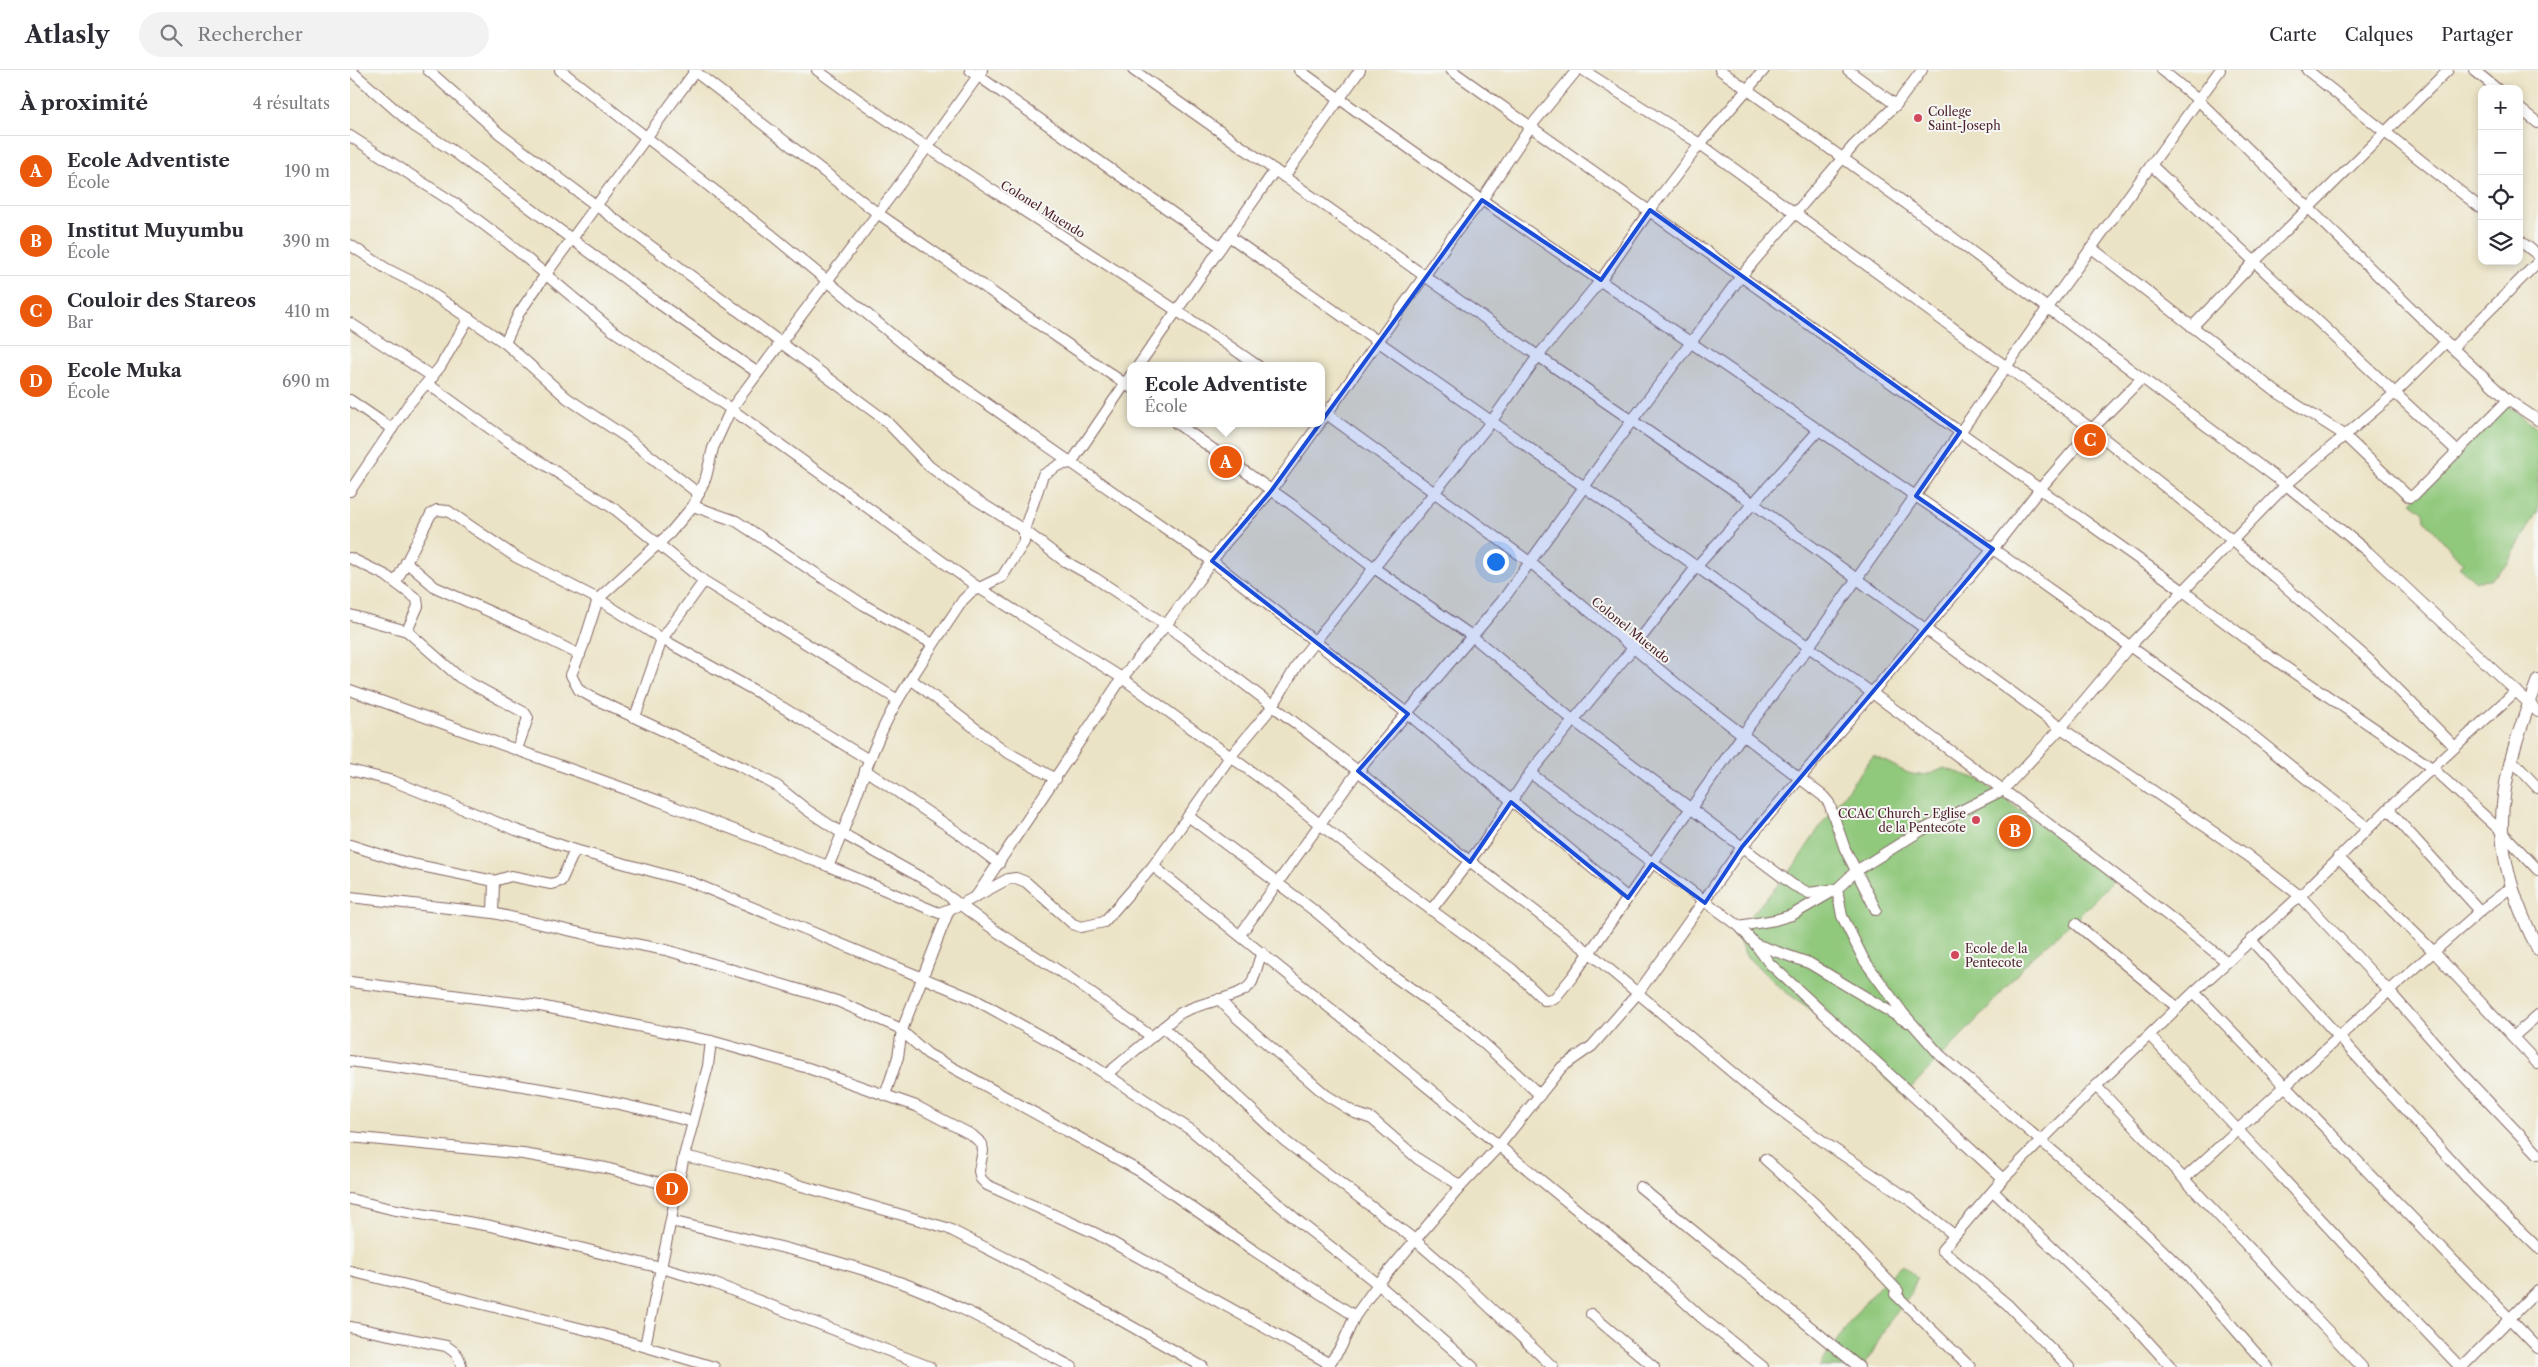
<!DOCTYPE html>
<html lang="fr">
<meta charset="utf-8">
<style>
:root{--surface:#fff;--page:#f2f2f3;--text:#2b2b33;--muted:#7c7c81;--line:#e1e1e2;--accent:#ea580c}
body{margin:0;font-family:"Libre Caslon Text",serif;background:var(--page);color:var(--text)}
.controls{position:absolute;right:15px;top:15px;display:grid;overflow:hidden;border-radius:10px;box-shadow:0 2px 8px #0003}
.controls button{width:45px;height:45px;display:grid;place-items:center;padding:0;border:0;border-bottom:1px solid var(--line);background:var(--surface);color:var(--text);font:25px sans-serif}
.you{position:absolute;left:1145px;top:491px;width:18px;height:18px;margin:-12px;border:4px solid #fff;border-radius:50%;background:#1a73e8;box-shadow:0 0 0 8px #1a73e833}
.badge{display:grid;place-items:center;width:32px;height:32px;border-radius:50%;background:var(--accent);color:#fff;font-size:16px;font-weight:700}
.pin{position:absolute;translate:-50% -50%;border:2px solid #fff;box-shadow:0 1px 5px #0006}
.popup{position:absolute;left:777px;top:292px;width:198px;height:65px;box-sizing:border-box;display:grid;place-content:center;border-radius:10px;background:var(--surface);filter:drop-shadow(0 1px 4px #0005);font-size:16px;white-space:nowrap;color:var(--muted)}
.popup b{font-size:19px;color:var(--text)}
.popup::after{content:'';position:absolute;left:50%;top:100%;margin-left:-10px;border:10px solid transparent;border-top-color:var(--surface)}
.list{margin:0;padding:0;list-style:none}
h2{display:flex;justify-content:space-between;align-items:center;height:65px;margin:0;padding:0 20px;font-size:21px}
h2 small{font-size:16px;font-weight:400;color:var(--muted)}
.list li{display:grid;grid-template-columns:32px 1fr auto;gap:15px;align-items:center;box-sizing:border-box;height:70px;padding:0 20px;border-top:1px solid var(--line)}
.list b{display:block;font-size:19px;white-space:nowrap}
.list p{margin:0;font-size:16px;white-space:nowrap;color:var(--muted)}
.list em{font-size:16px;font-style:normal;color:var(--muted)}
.icon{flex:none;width:28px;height:28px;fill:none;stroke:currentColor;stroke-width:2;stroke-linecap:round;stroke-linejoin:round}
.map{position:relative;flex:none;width:2188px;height:1297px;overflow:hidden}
header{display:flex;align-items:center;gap:30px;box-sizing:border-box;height:70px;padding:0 25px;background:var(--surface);border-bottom:1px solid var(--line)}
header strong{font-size:24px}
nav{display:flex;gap:28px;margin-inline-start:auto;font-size:18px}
.search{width:350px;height:45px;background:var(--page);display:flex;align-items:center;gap:12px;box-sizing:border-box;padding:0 18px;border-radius:28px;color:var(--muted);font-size:19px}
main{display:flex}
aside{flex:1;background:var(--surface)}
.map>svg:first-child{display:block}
.green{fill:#90c87c;stroke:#6d7454}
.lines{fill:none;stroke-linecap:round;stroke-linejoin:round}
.minor-casing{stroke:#826461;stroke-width:12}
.tertiary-casing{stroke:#826461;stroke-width:14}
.minor{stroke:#fff;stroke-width:10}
.tertiary{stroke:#fff;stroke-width:12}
.marked{fill:#1d4ed8;fill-opacity:0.2;stroke:#1d4ed8;stroke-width:4;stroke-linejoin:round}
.poi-dot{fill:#d1495b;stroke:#f6f6f2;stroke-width:2}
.labels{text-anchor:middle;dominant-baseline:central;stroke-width:4;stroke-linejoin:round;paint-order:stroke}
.poi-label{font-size:12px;fill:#4a1f2b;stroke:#f6f6f2;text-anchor:start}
.street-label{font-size:12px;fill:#4a1f2b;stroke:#f6f6f2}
</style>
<header>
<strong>Atlasly</strong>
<div class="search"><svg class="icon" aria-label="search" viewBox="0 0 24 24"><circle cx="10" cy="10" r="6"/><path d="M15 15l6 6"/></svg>Rechercher</div>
<nav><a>Carte</a><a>Calques</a><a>Partager</a></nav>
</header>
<main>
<aside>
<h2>À proximité<small>4 résultats</small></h2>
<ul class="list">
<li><span class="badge">A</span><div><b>Ecole Adventiste</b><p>École</p></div><em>190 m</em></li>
<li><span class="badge">B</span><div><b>Institut Muyumbu</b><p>École</p></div><em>390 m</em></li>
<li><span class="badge">C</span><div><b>Couloir des Stareos</b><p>Bar</p></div><em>410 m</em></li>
<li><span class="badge">D</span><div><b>Ecole Muka</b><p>École</p></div><em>690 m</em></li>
</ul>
</aside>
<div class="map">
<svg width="2188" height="1297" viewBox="0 0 2188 1297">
<rect width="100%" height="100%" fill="#f6f6f2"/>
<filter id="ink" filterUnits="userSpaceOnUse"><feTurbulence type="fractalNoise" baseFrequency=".02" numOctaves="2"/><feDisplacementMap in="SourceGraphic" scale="10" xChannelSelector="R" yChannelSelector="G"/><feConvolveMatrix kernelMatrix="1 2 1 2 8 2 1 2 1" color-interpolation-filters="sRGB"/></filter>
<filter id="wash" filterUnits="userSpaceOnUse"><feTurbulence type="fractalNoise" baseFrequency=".0096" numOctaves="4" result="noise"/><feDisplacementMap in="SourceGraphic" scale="20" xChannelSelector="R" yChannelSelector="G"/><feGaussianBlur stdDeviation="1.12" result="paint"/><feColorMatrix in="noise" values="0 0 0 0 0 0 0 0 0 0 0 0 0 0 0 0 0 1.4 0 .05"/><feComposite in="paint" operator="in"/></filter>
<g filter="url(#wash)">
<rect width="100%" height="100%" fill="#ebe3c5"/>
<!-- green -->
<g class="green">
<polygon points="2157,335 2188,359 2188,440 2157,495 2140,510 2126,511 2109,497 2113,494 2075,450 2074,442 2061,432"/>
<path d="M1523,686c30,11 38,29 71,12l34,11 136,101 -35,36 -48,42 -46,53 -81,84 -84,-79 -37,-26 -37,-34 -11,-23 57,-64 29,-44z"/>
<path d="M1552,1195l15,13c-7,21 -17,29 -29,46 -10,15 -14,30 -26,43h-43c27,-40 46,-70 83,-102z"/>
</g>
</g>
<g filter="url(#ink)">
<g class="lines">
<!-- minor casing -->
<g class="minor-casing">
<g id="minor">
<polyline points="0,0 64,56 103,81 304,230 408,303"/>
<polyline points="78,0 150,64 535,350 579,396 620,426 674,460 713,490 745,508 816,555 876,600 1008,701 1083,763 1240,883 1402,1019 1478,1075 1559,1129 1604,1165"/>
<polyline points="210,0 423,166 563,282 862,491 1058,644 1278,828"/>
<polyline points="343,0 526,142 781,318"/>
<polyline points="346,0 196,204 169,243 155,273 217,328 276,367 349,424"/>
<path d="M467,0c143,105 296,194 441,296"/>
<polyline points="620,0 871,177"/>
<polyline points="632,0 576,79 381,339 363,378 356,407 343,436 320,463 248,529 233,576 221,605 229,620 245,629 396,699 427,716 457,740 493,764 579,812 646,861 720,908 802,967"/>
<polyline points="783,0 1188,286 1404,434 1711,658 1897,785 1950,826 2039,921 1834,1109"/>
<polyline points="949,0 1132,130 1643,479 1882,649 2018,758"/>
<polyline points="1101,0 1832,520 1918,585 2082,698 2152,762 2188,800"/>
<polyline points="1233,0 1350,74 1742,359 1882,470 2018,589 2105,677"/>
<polyline points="1370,0 1590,158 1936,415 2018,482 2188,642"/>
<polyline points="1498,0 1546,35"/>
<polyline points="1812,0 1848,30 2096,272 2158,330 2188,350"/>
<polyline points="1957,0 2132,139"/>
<polyline points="2124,0 2147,19"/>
<polyline points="2169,38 2188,53"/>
<polyline points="0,66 109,136 157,172 262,260 381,339 629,518 772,608 921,716 1050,817 1162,899 1194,930 1204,929 1223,906 1393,664 1458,578 1697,239 1870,0"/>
<polyline points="1801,95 2108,382"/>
<polyline points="934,107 1010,0"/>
<path d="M879,166c335,238 675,470 998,726"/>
<polyline points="2169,170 2188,185"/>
<polyline points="0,175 37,199 71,216 155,273"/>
<polyline points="1743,179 1925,321 1993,364 2059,427 2064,425 2158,330"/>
<polyline points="0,253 83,307"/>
<polyline points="1842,257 1905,191 2098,0"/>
<polyline points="2102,278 2188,192"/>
<polyline points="788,296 925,100"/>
<polyline points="78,314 153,368 266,440 354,511 548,630"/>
<polyline points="0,330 42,359"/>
<polyline points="971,340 1181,493 1333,619 1473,726 1479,733 1495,779 1526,840"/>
<polyline points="973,349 1102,167 1132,130 1181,56 1227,0"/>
<polyline points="826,353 941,434 1024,498 1122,566 1224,651 1443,815 1459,823 1487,819 1492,846 1514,890 1553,943 1590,985 1738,1111 1795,1163 1834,1201 1918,1297"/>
<polyline points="0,421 58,335 90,297 119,248"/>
<polyline points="343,436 386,451 514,535 583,574"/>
<polyline points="0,488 35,505 67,529 68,536 57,561"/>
<polyline points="56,492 85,517 174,557 230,585"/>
<polyline points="46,512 81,444 87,440 98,441 166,487 248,529 312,569 409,623 519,690"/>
<polyline points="0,545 57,561 109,607 175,643 178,648 167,679"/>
<polyline points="562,610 655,681 706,709"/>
<polyline points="0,620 309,731 478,796 589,843 610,835 658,809 666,808 676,812 723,854 731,857 754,852 803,796 1026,975 1298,1198 1351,1247 1413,1297"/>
<polyline points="285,647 312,569 354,511"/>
<polyline points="2162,690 2188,718"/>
<polyline points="0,700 43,711 166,760 225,780 341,812 624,929 734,990 841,1060 953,1155 1028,1214 1123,1297"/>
<polyline points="515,700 607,762 649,794"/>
<polyline points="1180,703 1389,856 1425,850 1442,845 1487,819 1506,801 1572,760 1653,720 1711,658 1779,577 1936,415 2044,324 2096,272"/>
<polyline points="2038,739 2130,841"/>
<polyline points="838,746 966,842 1035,900 1118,959 1190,1025"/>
<polyline points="0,775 57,793 144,811 161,806 201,814 211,811 225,780"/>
<polyline points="1988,787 2083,881 2188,994"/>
<path d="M478,796c26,-54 39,-114 70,-166 20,-34 43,-67 65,-100l8,-8 31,-15 22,-35v-12l19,-55 16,-10 12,-2 60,-88"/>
<polyline points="803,796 880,687 923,636 950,590 1141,352 1188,286 1251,210 1300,140 1350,74 1414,0"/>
<polyline points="2163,816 2130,841 2039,921 2112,1004 2188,1084"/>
<polyline points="627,825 772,608 816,555 876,472 921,421 970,353"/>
<polyline points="0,827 143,843 248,867 316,880 487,931 547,957 578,984 791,1102 903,1180 1005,1246"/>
<polyline points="1081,840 1135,771 1180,703 1283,578 1347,496 1469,360"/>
<polyline points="143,843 144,811"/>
<polyline points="1726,854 1828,938"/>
<polyline points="1389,856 1405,874 1459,893 1557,952"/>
<polyline points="890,865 1008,701 1152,531 1283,349 1392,205 1504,75 1546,35 1572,0"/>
<polyline points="1901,870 2128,1120 2188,1178"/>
<polyline points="1405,874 1419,893 1653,1109"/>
<polyline points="0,912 190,936 361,971 458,998 566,1036 622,1065 632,1074 633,1081 629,1101 631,1109 637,1115 747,1164 980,1294"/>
<polyline points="1844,922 2188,1278"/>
<polyline points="869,929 885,946 976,1025 1005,1043 1022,1049 1068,1089 1111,1116"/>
<polyline points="813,957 935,1071 1065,1170 1111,1210 1203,1297"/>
<path d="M1800,966c104,110 205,222 310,331"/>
<polyline points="2163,967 2188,945"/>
<path d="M0,991c115,16 231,30 343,61"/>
<path d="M757,1004l72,-60c18,-12 66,-16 73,-32 4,-9 6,-20 10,-30"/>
<polyline points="1746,1016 2012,1297"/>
<polyline points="535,1025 548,987 552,960 599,840"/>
<polyline points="0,1067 173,1084 256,1098 328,1118"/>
<polyline points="334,1086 400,1101 597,1158 714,1218 853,1297"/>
<polyline points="1415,1089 1465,1134 1548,1221"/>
<polyline points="1290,1117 1509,1297"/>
<polyline points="1643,1121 1784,1256 1821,1297"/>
<polyline points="0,1129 41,1139 141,1156 311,1198 363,1213 580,1297"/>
<path d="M321,1151c73,18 149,33 220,58 64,22 122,57 181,88"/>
<polyline points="0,1201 249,1263 364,1297"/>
<polyline points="1545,1224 1620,1297"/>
<polyline points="1241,1244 1304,1297"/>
<path d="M0,1257l96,19c9,6 14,9 15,21"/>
<polyline points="295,1276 334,1086 358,996 361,971"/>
<polyline points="977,1297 991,1277 1005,1246 1028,1214 1111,1116 1149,1076 1212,997 1242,976 1288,923 1392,777 1643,479 1689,420 1742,359 1792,308"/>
<polyline points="1719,1297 1657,1234 1592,1180 1653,1109 1746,1016 1844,922 1950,826 2038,739 2166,621"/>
<polyline points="2112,1297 2188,1220"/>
</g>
</g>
<!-- tertiary casing -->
<g class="tertiary-casing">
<path id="tertiary" d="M2188,610c-18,47 -38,101 -36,152 2,39 18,82 36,117"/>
</g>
<!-- minor -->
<use href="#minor" class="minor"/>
<!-- tertiary -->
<use href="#tertiary" class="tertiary"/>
</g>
</g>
<!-- marked area -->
<path class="marked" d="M1132,130l119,80 49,-70 310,222 -44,64 77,53 -251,298 -37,56 -53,-39 -24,34 -117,-96 -41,60 -112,-91 50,-57 -196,-153 59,-70z"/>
<!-- markers -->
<g class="poi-dot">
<circle cx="1568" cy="48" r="5"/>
<circle cx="1626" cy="750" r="5"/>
<circle cx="1605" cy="885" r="5"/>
</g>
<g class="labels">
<!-- poi labels -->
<g class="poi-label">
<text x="1578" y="41">College<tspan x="1578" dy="14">Saint-Joseph</tspan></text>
<text x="1616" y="743" text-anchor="end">CCAC Church - Eglise<tspan x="1616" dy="14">de la Pentecote</tspan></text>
<text x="1615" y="878">Ecole de la<tspan x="1615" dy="14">Pentecote</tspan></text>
</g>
<!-- street labels -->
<g class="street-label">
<text transform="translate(693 139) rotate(32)">Colonel Muendo</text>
<text transform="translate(1281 560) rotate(39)">Colonel Muendo</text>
</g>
</g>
</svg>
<div class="controls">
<button>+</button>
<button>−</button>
<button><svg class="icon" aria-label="locate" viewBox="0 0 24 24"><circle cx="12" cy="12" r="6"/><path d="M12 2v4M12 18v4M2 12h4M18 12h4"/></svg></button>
<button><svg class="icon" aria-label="layers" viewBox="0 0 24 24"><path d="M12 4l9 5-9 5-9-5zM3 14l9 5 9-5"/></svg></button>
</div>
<div class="you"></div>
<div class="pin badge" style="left:876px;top:392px">A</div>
<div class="popup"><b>Ecole Adventiste</b>École</div>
<div class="pin badge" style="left:1665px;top:761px">B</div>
<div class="pin badge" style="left:1740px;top:370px">C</div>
<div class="pin badge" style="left:322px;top:1119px">D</div>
</div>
</main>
